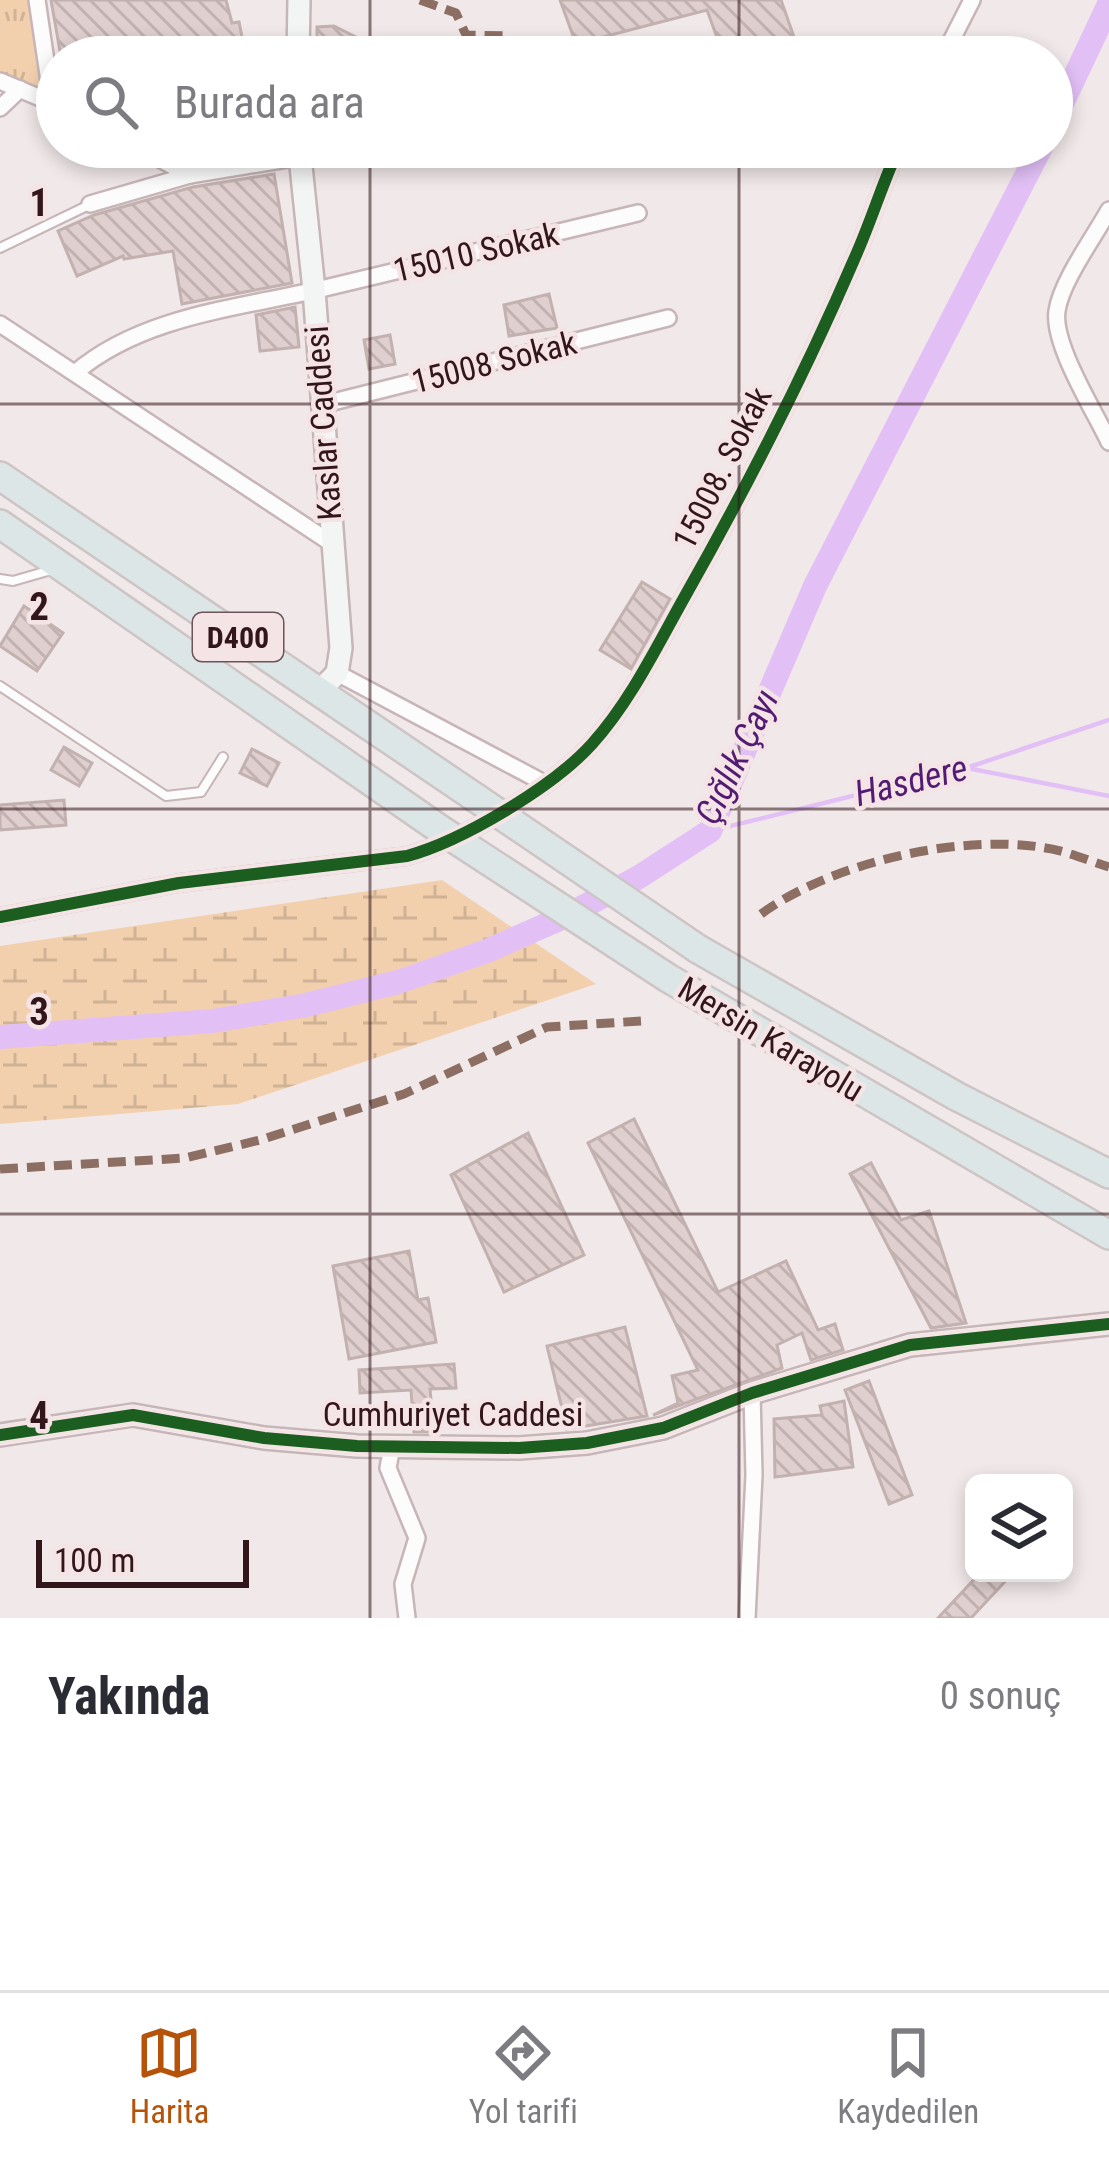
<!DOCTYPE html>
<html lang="tr">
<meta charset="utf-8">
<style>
:root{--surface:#fff;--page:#f2f2f3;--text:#2b2b33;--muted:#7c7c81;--line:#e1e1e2;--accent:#b45309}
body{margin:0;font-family:"Roboto Condensed",sans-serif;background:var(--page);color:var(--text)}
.controls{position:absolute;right:36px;bottom:36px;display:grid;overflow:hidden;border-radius:18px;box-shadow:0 6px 18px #0003}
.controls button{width:108px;height:108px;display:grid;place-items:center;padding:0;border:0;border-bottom:3px solid var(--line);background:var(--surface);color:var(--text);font:60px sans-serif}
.scale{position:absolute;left:36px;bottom:30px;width:213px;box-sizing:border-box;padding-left:12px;border:6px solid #33161b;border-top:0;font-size:33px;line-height:42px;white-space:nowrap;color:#33161b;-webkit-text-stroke:9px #f5e4e6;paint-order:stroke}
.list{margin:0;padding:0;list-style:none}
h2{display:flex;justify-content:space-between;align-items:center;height:156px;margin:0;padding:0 48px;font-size:51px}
h2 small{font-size:39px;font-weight:400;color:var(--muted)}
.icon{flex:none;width:66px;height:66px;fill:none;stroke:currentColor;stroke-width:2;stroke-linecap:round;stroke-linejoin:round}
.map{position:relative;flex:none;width:1109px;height:1618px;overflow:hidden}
.search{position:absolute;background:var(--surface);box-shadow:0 6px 18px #0003;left:36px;right:36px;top:36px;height:132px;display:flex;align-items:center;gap:30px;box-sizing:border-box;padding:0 42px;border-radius:66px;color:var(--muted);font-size:45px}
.sheet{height:372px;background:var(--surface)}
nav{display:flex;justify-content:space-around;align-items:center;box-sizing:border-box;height:168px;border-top:3px solid var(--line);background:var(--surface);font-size:33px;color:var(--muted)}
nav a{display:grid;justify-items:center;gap:6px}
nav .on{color:var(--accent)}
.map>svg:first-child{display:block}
.grass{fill:url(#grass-tufts)}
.wetland{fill:url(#wetland-marsh)}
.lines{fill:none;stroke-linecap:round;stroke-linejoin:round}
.stream{stroke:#e2c0f6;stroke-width:4.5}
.river{stroke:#e2c0f6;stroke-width:24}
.building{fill:url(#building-back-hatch);stroke:#c3b1af;stroke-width:3}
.lane-casing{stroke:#c7b5b8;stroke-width:12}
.street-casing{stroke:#c7b5b8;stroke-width:20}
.secondary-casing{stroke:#c7b5b8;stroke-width:26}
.highway-casing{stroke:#cdc4c5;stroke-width:32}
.lane{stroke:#fdfcfc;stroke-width:8}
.street{stroke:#fdfcfc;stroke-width:15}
.secondary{stroke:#f3f5f5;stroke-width:21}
.highway{stroke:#dce6e6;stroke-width:27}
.highway-bridge-casing{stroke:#cdc4c5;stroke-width:32;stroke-linecap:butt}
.highway-bridge{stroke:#dce6e6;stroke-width:27}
.quiet{stroke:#8d6e63;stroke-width:9;stroke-dasharray:18 9;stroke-linecap:butt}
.cycleway-casing{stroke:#f5e4e6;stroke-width:20}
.cycleway{stroke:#1b5e20;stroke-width:12}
.grid{fill:none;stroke:#33161b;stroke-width:3;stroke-opacity:0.55}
.labels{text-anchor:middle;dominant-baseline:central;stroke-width:9;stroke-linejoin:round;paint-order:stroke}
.shield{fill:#f5e4e6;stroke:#6d5458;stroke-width:3}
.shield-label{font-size:30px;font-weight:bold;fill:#33161b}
.street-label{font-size:33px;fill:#33161b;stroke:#f5e4e6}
.water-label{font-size:36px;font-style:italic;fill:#531c74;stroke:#f5e4e6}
.grid-label{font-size:39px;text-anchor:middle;font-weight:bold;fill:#33161b;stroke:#f5e4e6;stroke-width:9;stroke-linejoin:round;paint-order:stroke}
</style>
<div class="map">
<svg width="1109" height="1618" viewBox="0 0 1109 1618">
<defs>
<pattern id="grass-tufts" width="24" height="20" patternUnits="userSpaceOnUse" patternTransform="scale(3)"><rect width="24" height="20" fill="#f2d0ae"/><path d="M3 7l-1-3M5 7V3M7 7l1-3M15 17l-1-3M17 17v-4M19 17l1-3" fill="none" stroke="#d0b295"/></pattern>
<pattern id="wetland-marsh" width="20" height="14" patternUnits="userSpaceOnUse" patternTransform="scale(3)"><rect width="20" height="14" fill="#f2d0ae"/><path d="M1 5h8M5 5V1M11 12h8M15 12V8" fill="none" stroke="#d0b295"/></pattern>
<pattern id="building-back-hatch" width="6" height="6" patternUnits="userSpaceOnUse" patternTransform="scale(3)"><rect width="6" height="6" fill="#e0cfcf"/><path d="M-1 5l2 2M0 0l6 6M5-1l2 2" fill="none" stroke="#c1b1b1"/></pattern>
</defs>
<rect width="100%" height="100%" fill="#f1e8e9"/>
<!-- grass -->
<polygon class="grass" points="0,0 37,0 52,102 0,81"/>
<!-- wetland -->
<polygon class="wetland" points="442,880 596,984 238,1104 0,1124 0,946"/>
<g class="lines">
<!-- stream -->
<g class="stream">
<polyline points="967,768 1109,796"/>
<polyline points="710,831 966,768 1109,720"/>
</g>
<!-- river -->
<g class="river">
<polyline points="1052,125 1109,4"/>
<polyline points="0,1037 213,1021 306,1005 398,982 487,951 564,917 639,877 710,831 815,586 1041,147"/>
</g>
</g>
<!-- building -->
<g class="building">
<polygon points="51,0 226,0 232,23 239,22 246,57 61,57"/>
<polygon points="560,0 781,0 801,57 724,57 707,10 576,44"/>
<polygon points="334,26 360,39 403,38 404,57 317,57 317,27"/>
<polygon points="274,174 292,283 182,304 173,251 124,259 123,256 77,276 58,231 94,215 193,187"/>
<polygon points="549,294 557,328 509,336 504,305"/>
<polygon points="295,307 299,347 260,351 256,315"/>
<polygon points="390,335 395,364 369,369 364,340"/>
<polygon points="642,582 670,599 631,669 600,650"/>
<polygon points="24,606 63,633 37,671 0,646"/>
<polygon points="64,747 92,763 79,786 51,770"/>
<polygon points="252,749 279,763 267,786 240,773"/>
<polygon points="64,800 66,825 0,830 0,805"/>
<polygon points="634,1119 718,1292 786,1261 818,1330 835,1324 843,1350 811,1360 802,1333 777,1345 782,1368 653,1415 678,1403 672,1376 698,1370 588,1143"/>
<polygon points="528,1133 584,1255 504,1292 451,1175"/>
<polygon points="871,1163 901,1220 929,1211 966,1323 931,1328 850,1174"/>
<polygon points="409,1251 418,1300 428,1298 436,1342 349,1359 333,1266"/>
<polygon points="625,1327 647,1416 567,1429 547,1346"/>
<polygon points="454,1364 456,1388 430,1389 434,1432 414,1432 411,1390 360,1393 359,1370"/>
<polygon points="869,1381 912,1495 889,1504 845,1390"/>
<polygon points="844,1401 853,1467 775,1477 774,1419 822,1415 820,1406"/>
<polygon points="980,1573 1013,1573 971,1618 938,1618"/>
</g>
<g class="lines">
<!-- lane casing -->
<g class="lane-casing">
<g id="lane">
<polyline points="0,248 89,205"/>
<polyline points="0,579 13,581 51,570"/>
<polyline points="0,686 166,796 201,792 223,757"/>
</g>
</g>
<!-- street casing -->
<g class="street-casing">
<g id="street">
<polyline points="37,0 52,102"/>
<polyline points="943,57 972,0"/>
<polyline points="0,81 57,105"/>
<polyline points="0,108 20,89"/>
<polyline points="137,147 190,175"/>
<polyline points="90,204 190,175 300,157"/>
<path d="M1109,210c-15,27 -48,72 -52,101 -5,33 37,99 52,131"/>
<polyline points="0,324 331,543"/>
<path d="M75,373c68,-58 166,-65 250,-85 104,-25 209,-50 313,-75"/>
<polyline points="321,405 668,318"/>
<polyline points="337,673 544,783"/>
<path d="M0,917l179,-34 228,-27c55,-15 146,-69 185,-112 38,-42 64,-96 92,-146 64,-113 124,-230 175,-350 14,-33 25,-68 40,-101"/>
<polyline points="392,1446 388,1468 417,1538 403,1584 407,1618"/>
<polyline points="747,1618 754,1475 752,1393"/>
</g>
</g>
<!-- secondary casing -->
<g class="secondary-casing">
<g id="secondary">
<polyline points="298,57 299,0"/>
<polyline points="299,147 314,290 341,648 337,673 319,692"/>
<polyline points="0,1435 133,1415 264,1438 357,1446 519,1448 587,1443 663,1428 752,1393 910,1345 1109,1324"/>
</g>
</g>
<!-- highway casing -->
<g class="highway-casing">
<g id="highway">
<polyline points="0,476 476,798"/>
<polyline points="0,524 441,830"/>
<polyline points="698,949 956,1096 1109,1174"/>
<polyline points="668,978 1109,1235"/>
</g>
</g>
<!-- lane -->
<use href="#lane" class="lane"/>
<!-- street -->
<use href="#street" class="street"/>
<!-- secondary -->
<use href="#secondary" class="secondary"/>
<!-- highway -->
<use href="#highway" class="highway"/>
<!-- highway-bridge casing -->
<g class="highway-bridge-casing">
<g id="highway-bridge">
<polyline points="476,798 698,949"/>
<polyline points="441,830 668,978"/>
</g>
</g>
<!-- highway-bridge -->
<use href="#highway-bridge" class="highway-bridge"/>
<!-- quiet -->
<g class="quiet">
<polyline points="420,0 456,13 466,35 510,36"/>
<path d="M761,914c70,-51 199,-81 285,-66 21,3 43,13 63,19"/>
<polyline points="0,1169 185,1158 260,1140 404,1094 547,1027 641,1021"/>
</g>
<!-- cycleway casing -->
<g class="cycleway-casing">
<g id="cycleway">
<path d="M0,917l179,-34 228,-27c55,-15 146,-69 185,-112 38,-42 64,-96 92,-146 64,-113 124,-230 175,-350 14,-33 25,-68 40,-101"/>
<polyline points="0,1435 133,1415 264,1438 357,1446 519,1448 587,1443 663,1428 752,1393 910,1345 1109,1324"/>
</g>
</g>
<!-- cycleway -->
<use href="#cycleway" class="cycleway"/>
</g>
<!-- grid -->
<path class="grid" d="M370,0v57M739,0v57M370,147v1471M739,147v1471M0,404h1109M0,809h1109M0,1214h1109"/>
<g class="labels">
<!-- shield labels -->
<rect class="shield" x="193" y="613" width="90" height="48" rx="9"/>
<g class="shield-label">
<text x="238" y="637">D400</text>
</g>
<!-- street labels -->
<g class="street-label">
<text transform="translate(476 252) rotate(-13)">15010 Sokak</text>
<text transform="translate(494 362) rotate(-14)">15008 Sokak</text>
<text transform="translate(323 423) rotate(-94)">Kaslar Caddesi</text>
<text transform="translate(722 468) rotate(-63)">15008. Sokak</text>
<text transform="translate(771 1039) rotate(31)">Mersin Karayolu</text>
<text x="453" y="1414">Cumhuriyet Caddesi</text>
</g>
<!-- water labels -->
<g class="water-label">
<text transform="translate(737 757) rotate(-64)">Çığlık Çayı</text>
<text transform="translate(911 781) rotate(-14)">Hasdere</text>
</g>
</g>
<g class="grid-label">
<text x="39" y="216">1</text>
<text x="39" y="620">2</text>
<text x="39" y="1025">3</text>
<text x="39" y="1429">4</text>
</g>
</svg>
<div class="controls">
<button><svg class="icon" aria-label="layers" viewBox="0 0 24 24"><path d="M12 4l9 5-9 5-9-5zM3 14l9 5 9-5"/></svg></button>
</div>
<div class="scale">100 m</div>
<div class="search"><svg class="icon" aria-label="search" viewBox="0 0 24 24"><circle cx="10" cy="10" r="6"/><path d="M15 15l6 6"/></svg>Burada ara</div>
</div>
<section class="sheet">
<h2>Yakında<small>0 sonuç</small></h2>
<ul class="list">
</ul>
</section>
<nav>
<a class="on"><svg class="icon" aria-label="map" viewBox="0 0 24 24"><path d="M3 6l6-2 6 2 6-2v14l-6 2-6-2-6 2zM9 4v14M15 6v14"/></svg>Harita</a>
<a><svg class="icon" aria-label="directions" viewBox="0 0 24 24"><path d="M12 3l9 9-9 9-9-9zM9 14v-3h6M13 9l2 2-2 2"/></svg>Yol tarifi</a>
<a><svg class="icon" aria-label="saved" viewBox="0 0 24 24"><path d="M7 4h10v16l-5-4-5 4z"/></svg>Kaydedilen</a>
</nav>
